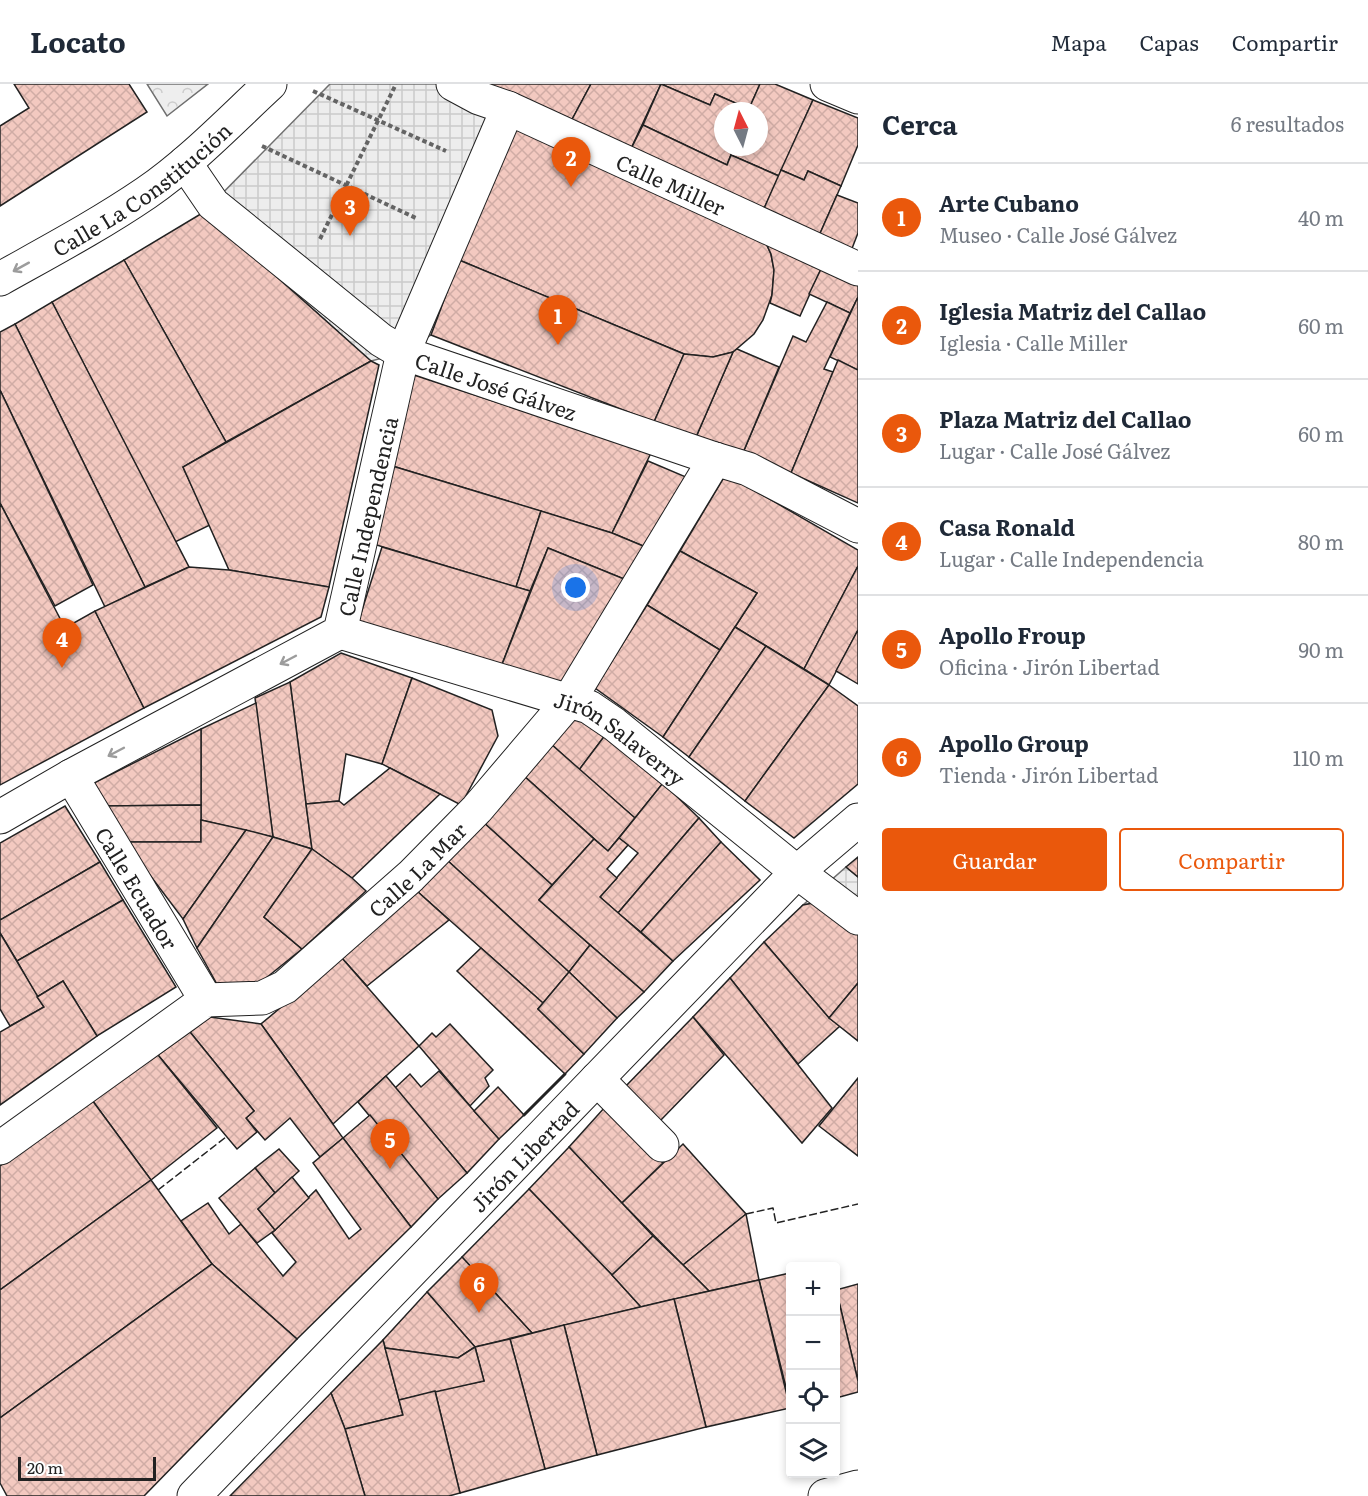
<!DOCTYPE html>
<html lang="es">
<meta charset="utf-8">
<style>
:root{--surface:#fff;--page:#f6f6f7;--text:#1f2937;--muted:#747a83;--line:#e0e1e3;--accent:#ea580c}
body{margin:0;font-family:Literata,serif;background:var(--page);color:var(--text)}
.controls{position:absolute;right:18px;bottom:18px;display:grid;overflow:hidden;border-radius:6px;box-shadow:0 3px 9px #0003}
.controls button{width:54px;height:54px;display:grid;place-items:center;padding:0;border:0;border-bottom:2px solid var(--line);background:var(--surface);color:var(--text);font:30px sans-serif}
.compass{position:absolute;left:714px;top:18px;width:54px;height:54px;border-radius:50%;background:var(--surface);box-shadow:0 3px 9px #0003;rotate:354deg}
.scale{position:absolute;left:18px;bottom:15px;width:138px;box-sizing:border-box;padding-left:6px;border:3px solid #222;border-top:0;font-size:16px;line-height:21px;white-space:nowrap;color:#222;-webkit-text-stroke:4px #fff;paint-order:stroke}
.you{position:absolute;left:576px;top:504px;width:21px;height:21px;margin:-15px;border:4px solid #fff;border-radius:50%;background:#1a73e8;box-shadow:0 0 0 9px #1a73e833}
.badge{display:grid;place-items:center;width:39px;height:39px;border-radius:50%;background:var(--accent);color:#fff;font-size:20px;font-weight:700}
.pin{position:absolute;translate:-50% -50px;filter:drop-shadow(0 2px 3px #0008)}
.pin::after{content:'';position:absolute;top:32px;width:21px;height:18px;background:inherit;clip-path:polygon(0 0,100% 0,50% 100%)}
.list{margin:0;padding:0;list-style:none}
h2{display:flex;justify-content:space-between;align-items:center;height:78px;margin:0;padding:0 24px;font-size:26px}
h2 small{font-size:20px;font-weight:400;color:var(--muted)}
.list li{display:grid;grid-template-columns:39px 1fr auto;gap:18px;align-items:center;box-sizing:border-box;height:108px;padding:0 24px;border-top:2px solid var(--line)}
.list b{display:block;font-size:22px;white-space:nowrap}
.list p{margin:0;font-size:20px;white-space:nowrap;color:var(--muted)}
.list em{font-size:20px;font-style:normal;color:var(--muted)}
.actions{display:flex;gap:12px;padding:18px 24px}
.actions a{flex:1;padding:14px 0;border:2px solid var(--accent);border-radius:6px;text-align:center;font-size:21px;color:var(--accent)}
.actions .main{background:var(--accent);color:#fff}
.icon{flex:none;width:33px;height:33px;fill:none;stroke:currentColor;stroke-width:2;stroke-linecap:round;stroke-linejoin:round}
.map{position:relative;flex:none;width:858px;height:1412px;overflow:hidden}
header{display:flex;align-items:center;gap:36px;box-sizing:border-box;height:84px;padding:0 30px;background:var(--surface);border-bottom:2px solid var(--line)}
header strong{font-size:28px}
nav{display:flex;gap:33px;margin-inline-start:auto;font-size:21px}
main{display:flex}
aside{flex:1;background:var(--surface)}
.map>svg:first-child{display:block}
.park{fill:url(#park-crowns);stroke:#6f6f6f;stroke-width:1.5}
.plaza{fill:url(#plaza-grid);stroke:#6f6f6f;stroke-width:1.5}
.building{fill:url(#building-cross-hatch);stroke:#222;stroke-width:1.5}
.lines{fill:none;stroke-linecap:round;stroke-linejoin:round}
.minor-casing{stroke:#222;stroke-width:35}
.path{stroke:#646464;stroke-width:4;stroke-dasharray:4.5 3;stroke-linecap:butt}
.minor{stroke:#fff;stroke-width:33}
.fence{stroke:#222;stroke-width:1.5;stroke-dasharray:8 3;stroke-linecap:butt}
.wall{stroke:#222;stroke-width:3}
.oneway{stroke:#9c9c9c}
.labels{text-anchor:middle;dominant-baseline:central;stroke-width:4.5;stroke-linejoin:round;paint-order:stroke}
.street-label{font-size:21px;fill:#222;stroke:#fff}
</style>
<header>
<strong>Locato</strong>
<nav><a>Mapa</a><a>Capas</a><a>Compartir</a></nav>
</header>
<main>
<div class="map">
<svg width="858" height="1412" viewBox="0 0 858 1412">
<defs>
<pattern id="park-crowns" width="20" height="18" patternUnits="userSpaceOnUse" patternTransform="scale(1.5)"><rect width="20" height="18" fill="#eee"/><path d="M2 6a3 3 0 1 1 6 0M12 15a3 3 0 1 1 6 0" fill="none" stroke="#ccc"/></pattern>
<pattern id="plaza-grid" width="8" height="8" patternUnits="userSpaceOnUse" patternTransform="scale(1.5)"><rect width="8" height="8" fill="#ededed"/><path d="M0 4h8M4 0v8" fill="none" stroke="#cbcbcb"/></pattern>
<pattern id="building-cross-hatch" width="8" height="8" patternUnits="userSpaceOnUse" patternTransform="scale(1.5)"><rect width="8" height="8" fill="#f3c9c0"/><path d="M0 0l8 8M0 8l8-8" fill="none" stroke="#d0aca5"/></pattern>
</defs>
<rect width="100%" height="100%" fill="#fff"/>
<!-- park -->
<polygon class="park" points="147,0 208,0 167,32"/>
<!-- plaza -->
<g class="plaza">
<polygon points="330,0 484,0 548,33 459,176 431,251 403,269 371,277 204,128"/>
<polygon points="846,783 858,793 858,847 813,819 803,821"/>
</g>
<!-- building -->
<g class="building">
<polygon points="14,0 129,0 147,28 0,122 0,42 29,24"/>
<polygon points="484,0 591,0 568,43"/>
<polygon points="591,0 661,0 628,71 568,43"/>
<polygon points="661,0 760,0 749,25 715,10 710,21"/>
<polygon points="661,0 710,21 715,10 749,25 748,27 723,27 723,63 734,63 727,81 643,41"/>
<polygon points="760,0 775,0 813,16 779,92 731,71 734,63 759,63 759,27 748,27"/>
<polygon points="813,16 858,34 858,61 841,102 808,87 804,96 781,86"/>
<polygon points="516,36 765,157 771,170 774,186 772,211 763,236 754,250 733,268 713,273 684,270 459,176"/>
<polygon points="643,41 727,81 731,71 779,92 762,129 628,71"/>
<polygon points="781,86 804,96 808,87 841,102 818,154 762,129"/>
<polygon points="837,111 858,119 858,149 851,167 818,154"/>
<polygon points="204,128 371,277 226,358 124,176"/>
<polygon points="765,157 822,183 800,232 770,219 772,211 774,186 771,170"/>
<polygon points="124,176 226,358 183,383 210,441 175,458 52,218"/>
<polygon points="459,176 684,270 654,338 431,251"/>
<polygon points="822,183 858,201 858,213 850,229 809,210"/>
<polygon points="858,213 858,286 830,273"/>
<polygon points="52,218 189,483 145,503 15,240"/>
<polygon points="827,218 850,229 824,285 833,288 791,389 742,371 793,252 806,258"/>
<polygon points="15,240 145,503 105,523 0,306 0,248"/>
<polygon points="737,265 779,283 742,371 696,353 733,268"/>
<polygon points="733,268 696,353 654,338 684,270 713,273"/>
<polygon points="838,276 858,286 858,419 791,389"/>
<polygon points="371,277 379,281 329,503 229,486 183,383"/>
<polygon points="411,290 651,369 612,449 389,381"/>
<polygon points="0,306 93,501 55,522 0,419"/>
<polygon points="648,377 686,393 648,464 612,449"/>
<polygon points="389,381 541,427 516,503 370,459"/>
<polygon points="726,390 858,466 858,482 804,585 735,543 757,509 680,467"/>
<polygon points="0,419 65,544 95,527 144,624 0,701"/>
<polygon points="541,427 612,449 648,464 629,497 548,464 530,507 516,503"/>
<polygon points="382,463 530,507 501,583 358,539"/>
<polygon points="548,464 629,497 563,604 501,583"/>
<polygon points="680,467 757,509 720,566 647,521"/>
<polygon points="858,482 858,546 829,601 804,585"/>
<polygon points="189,483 229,486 329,503 321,533 144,624 95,527"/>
<polygon points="647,521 720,566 663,653 595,604"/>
<polygon points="735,543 766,562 689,673 663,653"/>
<polygon points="858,546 858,600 836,587"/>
<polygon points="766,562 829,601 745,717 689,673"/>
<polygon points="341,569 412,594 382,680 346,670 339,717 306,720 290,598"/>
<polygon points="412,594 492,626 498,652 461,721 382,680"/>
<polygon points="290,598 306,720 312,765 273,753 255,614"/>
<polygon points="829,601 858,622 858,700 794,754 745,717"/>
<polygon points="256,619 273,753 201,736 201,645"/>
<polygon points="590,635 606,650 579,686 551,660 568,637"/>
<polygon points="201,645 201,721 101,722 90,701"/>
<polygon points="606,650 663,699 635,734 579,686"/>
<polygon points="551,660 635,734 608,767 523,691"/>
<polygon points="390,684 440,710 352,794 312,765 306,720 339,717 344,721"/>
<polygon points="523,691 594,755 552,801 482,737"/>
<polygon points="663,699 699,734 618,829 600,813 638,769 619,754"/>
<polygon points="201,721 201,758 125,758 101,722"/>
<polygon points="65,722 100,778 0,836 0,759"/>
<polygon points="699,734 721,758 641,848 618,829"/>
<polygon points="201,736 246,746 183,835 125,758 201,758"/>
<polygon points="482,737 552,801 539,816 590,861 569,888 447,776"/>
<polygon points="246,746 273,753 197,864 183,835"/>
<polygon points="273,753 312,765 264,833 302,865 261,898 218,902 197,864"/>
<polygon points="619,754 628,761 607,785 617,794 600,813 673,877 644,908 539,816 594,755 608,767"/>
<polygon points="721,758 760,796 673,877 641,848"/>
<polygon points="312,765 352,794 366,807 302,865 264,833"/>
<polygon points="858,773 858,793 846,783"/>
<polygon points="447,776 569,888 543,919 418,808"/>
<polygon points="100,778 123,816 17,877 0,849 0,836"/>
<polygon points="418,808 449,836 367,902 341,873"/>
<polygon points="123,816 176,903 97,952 63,897 37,913 17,877"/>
<polygon points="813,819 858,847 858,899 829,934 764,858 803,821"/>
<polygon points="0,849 44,923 10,942 0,925"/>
<polygon points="764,858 829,934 840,942 798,980 730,894"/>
<polygon points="590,861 644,908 617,934 569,888"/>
<polygon points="481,864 543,919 538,925 584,970 565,990 457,887"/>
<polygon points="341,873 419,962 333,1040 261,940"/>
<polygon points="569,888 617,934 584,970 538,925"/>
<polygon points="730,894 832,1024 802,1059 693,933"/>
<polygon points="63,897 97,952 0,1021 0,948 44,923 37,913"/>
<polygon points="858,899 858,957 829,934"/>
<polygon points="210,933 261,940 343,1054 320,1073 290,1034 265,1056 246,1034 254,1027 190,948"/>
<polygon points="693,933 724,971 660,1037 624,1004"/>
<polygon points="450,940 493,986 485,994 489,1002 470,1022 419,962 432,949 436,953"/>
<polygon points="190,948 254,1027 246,1034 257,1048 237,1065 158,971"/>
<polygon points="158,971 217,1044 151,1096 92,1016"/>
<polygon points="439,987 499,1055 467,1089 395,1004 410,990 421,1003"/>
<polygon points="386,992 467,1089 438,1115 358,1018"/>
<polygon points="858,994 858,1072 819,1042"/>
<polygon points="498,1003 524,1031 499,1055 474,1027"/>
<polygon points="92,1016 151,1096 0,1206 0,1082"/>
<polygon points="605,1023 663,1079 622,1119 569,1063"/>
<polygon points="370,1031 438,1115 411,1143 343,1054"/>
<polygon points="343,1054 411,1143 297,1255 212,1180 181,1137 208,1119 229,1150 241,1140 283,1192 296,1178 272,1149 316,1106 349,1155 361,1145 313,1079"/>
<polygon points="683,1060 746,1130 683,1181 622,1119"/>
<polygon points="569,1063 653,1152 612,1191 529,1105"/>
<polygon points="279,1065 299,1087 275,1109 255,1084"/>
<polygon points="255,1084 275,1109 258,1125 275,1146 257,1159 219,1114"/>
<polygon points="292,1093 309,1114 275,1146 258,1125"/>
<polygon points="151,1096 212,1180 0,1334 0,1206"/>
<polygon points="529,1105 612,1191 641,1223 532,1249 462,1173"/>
<polygon points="746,1130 759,1196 709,1207 683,1181"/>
<polygon points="653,1152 683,1181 709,1207 641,1223 612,1191"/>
<polygon points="462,1173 532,1249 475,1263 427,1208"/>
<polygon points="212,1180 297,1255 144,1412 7,1412 0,1399 0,1334"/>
<polygon points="790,1189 790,1319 759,1196"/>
<polygon points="759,1196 790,1324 706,1343 674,1215"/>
<polygon points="858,1200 858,1297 836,1206"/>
<polygon points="836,1205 858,1297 858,1308 836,1314"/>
<polygon points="427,1208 475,1263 458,1274 385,1264 383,1256"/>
<polygon points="674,1215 706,1343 597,1371 564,1241"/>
<polygon points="564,1241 597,1371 545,1385 510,1255"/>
<polygon points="510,1255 545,1385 460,1409 435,1307 484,1297 475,1263"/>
<polygon points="383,1256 403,1331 345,1345 331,1309"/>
<polygon points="475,1263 484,1297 399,1316 385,1264 458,1274"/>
<polygon points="435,1307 460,1409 449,1412 365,1412 345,1345 403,1331 399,1316"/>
<polygon points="331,1309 345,1345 365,1412 230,1412"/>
</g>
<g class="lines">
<!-- minor casing -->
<g class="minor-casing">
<g id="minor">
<path id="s1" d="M453,0l26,14 29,10 350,161"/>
<polyline points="827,0 858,13"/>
<path id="s2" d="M185,79l28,41 168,136 22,13 312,106 33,10 110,57"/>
<path id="s3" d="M0,195c50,-28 99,-54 146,-86 45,-31 84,-72 124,-109"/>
<path id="s4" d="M340,548l249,75 25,17 183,148 61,46"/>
<path id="s5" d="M71,692l135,224"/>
<path id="s6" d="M0,733l71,-41 269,-144 63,-279 105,-245"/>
<polyline points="597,995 662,1061"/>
<path id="s7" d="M0,1064l206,-148 56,-2 23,-11 126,-111 66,-67 91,-107 147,-243"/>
<path id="s8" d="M194,1412l603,-624 61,-52"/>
<polyline points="825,1412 858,1403"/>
</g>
</g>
<!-- path -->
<g class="path">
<polyline points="313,7 446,67"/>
<polyline points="262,62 418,135"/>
<polyline points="320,155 396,0"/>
</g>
<!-- minor -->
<use href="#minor" class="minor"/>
<!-- fence -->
<g class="fence">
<polyline points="158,1106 226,1053"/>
<polyline points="746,1130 773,1124 776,1139 858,1120"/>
</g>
<!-- wall -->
<polyline class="wall" points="524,1031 565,990"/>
</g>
<!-- one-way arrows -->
<defs><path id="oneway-shaft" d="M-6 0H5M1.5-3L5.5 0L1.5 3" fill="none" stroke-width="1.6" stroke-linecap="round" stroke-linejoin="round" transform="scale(1.5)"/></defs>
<g class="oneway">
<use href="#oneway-shaft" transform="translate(21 183) rotate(151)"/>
<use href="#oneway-shaft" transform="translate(288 576) rotate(152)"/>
<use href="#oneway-shaft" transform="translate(116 668) rotate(152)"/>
</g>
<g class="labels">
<!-- street labels -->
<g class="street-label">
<text stroke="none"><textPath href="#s1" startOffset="240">Calle Miller</textPath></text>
<text stroke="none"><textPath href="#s3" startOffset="168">Calle La Constitución</textPath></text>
<text stroke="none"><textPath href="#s2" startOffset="390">Calle José Gálvez</textPath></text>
<text stroke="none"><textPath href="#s6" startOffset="506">Calle Independencia</textPath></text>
<text stroke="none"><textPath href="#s4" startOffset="302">Jirón Salaverry</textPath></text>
<text stroke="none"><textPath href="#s7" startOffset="512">Calle La Mar</textPath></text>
<text stroke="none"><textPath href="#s5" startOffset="130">Calle Ecuador</textPath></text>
<text stroke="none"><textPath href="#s8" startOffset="474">Jirón Libertad</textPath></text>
</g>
</g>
</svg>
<div class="controls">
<button>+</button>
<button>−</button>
<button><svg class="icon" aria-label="locate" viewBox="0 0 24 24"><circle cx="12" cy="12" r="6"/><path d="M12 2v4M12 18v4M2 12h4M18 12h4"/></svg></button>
<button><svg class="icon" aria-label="layers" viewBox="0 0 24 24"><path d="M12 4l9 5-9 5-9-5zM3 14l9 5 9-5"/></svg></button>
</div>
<svg class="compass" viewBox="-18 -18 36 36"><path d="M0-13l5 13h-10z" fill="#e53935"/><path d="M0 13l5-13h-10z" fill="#747a83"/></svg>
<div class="scale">20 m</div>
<div class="you"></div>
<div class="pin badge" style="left:558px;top:261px">1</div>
<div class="pin badge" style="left:571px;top:103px">2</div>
<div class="pin badge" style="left:350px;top:152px">3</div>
<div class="pin badge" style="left:62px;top:584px">4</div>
<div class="pin badge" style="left:390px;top:1085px">5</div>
<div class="pin badge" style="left:479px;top:1229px">6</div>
</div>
<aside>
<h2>Cerca<small>6 resultados</small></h2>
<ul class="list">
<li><span class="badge">1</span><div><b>Arte Cubano</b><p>Museo · Calle José Gálvez</p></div><em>40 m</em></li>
<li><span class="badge">2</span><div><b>Iglesia Matriz del Callao</b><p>Iglesia · Calle Miller</p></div><em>60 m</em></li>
<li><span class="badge">3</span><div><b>Plaza Matriz del Callao</b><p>Lugar · Calle José Gálvez</p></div><em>60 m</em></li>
<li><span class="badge">4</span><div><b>Casa Ronald</b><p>Lugar · Calle Independencia</p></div><em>80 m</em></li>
<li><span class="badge">5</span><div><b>Apollo Froup</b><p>Oficina · Jirón Libertad</p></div><em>90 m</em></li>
<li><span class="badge">6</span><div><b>Apollo Group</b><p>Tienda · Jirón Libertad</p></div><em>110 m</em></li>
</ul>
<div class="actions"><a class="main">Guardar</a><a>Compartir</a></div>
</aside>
</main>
